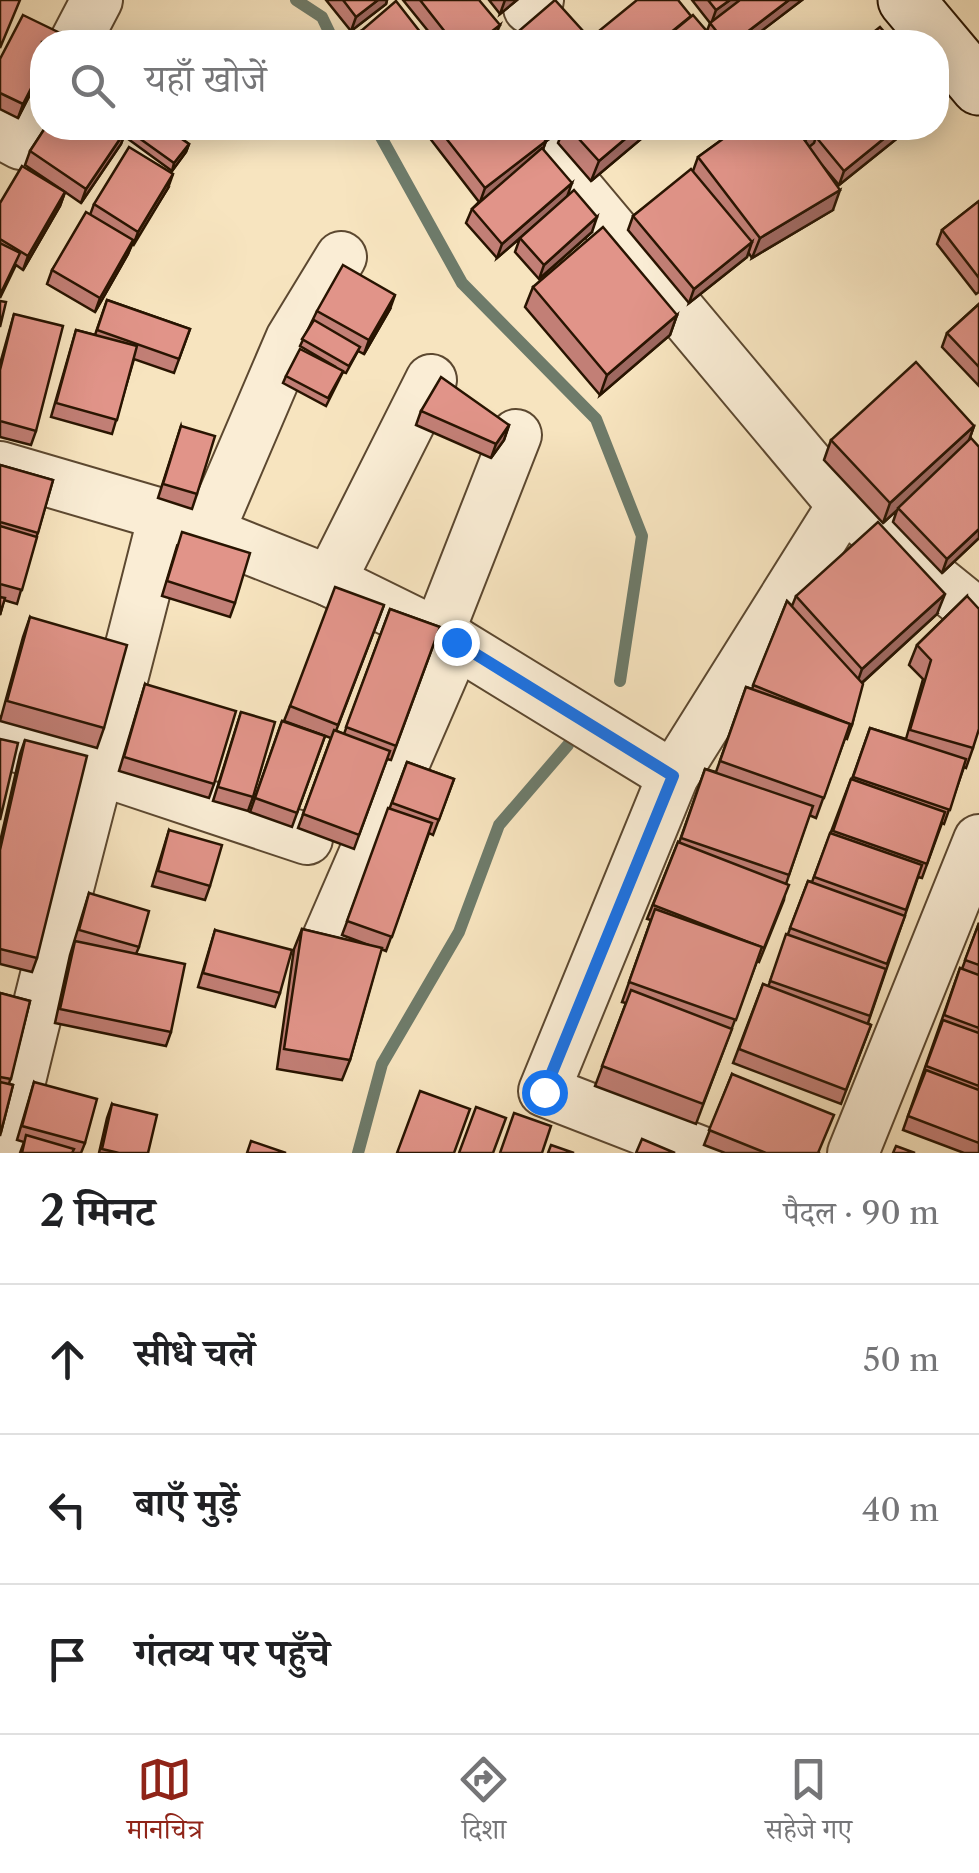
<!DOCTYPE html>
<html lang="hi">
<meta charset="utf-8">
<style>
:root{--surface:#fff;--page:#f2f2f2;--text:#202124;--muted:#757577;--line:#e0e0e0;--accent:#8f2418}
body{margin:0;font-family:"Libre Caslon Text","Noto Serif Devanagari",serif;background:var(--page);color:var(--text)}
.stop{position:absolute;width:30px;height:30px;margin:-22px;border:8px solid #1a73e8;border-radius:50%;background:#fff}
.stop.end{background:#1a73e8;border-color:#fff;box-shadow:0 2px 10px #0008}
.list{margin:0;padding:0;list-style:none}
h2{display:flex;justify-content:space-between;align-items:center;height:130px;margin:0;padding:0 40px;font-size:42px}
h2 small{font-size:32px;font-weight:400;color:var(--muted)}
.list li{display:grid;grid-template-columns:65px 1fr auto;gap:30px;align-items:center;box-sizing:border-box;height:150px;padding:0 40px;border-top:2px solid var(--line)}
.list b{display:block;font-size:38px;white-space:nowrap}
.list em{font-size:32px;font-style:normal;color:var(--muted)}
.icon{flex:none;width:55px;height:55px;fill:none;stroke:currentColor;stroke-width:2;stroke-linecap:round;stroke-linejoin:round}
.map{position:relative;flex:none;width:979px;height:1153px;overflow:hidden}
.search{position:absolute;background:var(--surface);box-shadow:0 5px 25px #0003;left:30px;right:30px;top:30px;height:110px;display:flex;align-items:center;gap:25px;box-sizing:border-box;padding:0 35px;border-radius:40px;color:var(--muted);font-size:38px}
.sheet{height:580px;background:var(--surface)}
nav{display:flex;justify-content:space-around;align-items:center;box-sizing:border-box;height:140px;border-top:2px solid var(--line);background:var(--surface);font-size:28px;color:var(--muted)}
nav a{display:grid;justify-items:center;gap:5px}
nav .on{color:var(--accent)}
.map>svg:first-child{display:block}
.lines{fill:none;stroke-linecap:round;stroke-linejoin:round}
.stream{stroke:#6e7b6a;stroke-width:12}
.street-casing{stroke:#5c4830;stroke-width:54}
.secondary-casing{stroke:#281401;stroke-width:59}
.street{stroke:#faedd5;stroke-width:50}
.secondary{stroke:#faedd5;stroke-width:55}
.wall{fill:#c27f76;stroke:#281401;stroke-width:2.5}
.shaded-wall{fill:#9e6860;stroke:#281401;stroke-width:2.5}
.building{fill:#e19489;stroke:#281401;stroke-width:2.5}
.route{stroke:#1a73e8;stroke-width:12}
</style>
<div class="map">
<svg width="979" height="1153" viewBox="0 0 979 1153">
<rect width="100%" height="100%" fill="#f7e4bf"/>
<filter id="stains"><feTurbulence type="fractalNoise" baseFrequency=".002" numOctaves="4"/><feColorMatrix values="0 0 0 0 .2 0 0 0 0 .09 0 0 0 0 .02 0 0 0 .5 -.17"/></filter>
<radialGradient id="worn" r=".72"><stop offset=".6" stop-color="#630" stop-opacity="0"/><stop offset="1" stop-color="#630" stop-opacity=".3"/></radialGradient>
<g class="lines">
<!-- stream -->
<g class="stream">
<polyline points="296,0 322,17 334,42"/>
<polyline points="376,128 462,283 596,419 642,536 620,681"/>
<polyline points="358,1153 382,1064 459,932 499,825 568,745"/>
</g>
<!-- street casing -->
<g class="street-casing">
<g id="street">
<polyline points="529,8 538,0"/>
<polyline points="75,42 97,0"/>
<polyline points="527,128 843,505 979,615"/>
<polyline points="0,133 21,144 42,103"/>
<polyline points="0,467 164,515 330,581 456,643 673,776"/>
<polyline points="208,533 291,339 341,257"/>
<polyline points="330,581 431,380"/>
<polyline points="438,634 516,435"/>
<polyline points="0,742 100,770 307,839"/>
<polyline points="328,938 456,643"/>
<path d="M3,1153c49,-214 108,-425 161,-638"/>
<polyline points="704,1153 544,1091 673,776 843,505"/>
<polyline points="853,1153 979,840"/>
</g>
</g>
<!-- secondary casing -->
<g class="secondary-casing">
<polyline id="secondary" points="906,0 979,87"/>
</g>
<!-- street -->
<use href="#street" class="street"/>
<!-- secondary -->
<use href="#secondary" class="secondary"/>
</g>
<!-- wall -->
<g class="wall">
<polygon points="326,0 387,0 386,4 351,31"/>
<polygon points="403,0 479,0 494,39 490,42 437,42"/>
<polygon points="489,0 517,0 500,14"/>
<polygon points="692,0 802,0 747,42 506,42 592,42 594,35 691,16 707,31 710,23"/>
<polygon points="361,31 428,42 357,42"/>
<polygon points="60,33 57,42 42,42 42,71 18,118 0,109 0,59"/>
<polygon points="45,128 166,128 189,144 186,152 172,171 124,136 121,144 81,203 65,192 60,206 23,270 16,265 0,298 0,203 62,190 25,165 30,151"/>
<polygon points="422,128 535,128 546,141 543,149 567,197 592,232 539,279 515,252 520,238 541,220 497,258 466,223 472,209 479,202"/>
<polygon points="538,128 562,128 549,139"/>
<polygon points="564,128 654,128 591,181 558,143"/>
<polygon points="738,128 910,128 839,185 822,165 833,210 752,258 748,252 747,257 689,303 628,230 633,216 693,171 698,157"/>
<polygon points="168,188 132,245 128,254 95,312 47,284 52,270 90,215 94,204"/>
<polygon points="979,201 979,292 976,294 937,244 942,230"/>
<polygon points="533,287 677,315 670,335 600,395 525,307"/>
<polygon points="107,300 190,329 174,373 134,359 112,434 51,417 76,330 95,335"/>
<polygon points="979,304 979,386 942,347 947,333"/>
<polygon points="390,309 364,354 358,351 346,373 343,372 326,406 283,383 286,376 334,366 300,346 317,311"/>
<polygon points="14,314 36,431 31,445 0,437 0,364"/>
<polygon points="421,411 509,425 504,440 491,458 416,425"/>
<polygon points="181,426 197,494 192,509 158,498"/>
<polygon points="974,426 969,440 979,447 979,538 942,573 893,522 897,510 883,523 824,460 831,440"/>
<polygon points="0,465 53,480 17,604 4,600 0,615"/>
<polygon points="177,546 235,603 230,617 162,596"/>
<polygon points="796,596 937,614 862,683 852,725 847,739 845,738 816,818 809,815 786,884 784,900 759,962 757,961 696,1124 595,1086 626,1003 622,1002 651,920 647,919 678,842 679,843 705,769 716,772 746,687 752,689 787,601 792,606"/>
<polygon points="967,596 973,748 966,768 964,767 944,824 942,823 922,878 918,877 868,1023 871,1025 841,1104 733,1063 763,984 768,987 808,881 812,882 851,779 852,779 870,728 906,739 923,679 909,665 917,645"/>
<polygon points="384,605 336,731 344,734 390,609 440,627 391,760 387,759 354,849 298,828 331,738 284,721 290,706"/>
<polygon points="30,617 104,728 97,748 0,721 23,637"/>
<polygon points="145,684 214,784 209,798 119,771"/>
<polygon points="241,712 253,797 248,811 213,801"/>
<polygon points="282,721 325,736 292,827 250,812"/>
<polygon points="25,740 37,958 32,972 0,964 0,842 20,754"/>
<polygon points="407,762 454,779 433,835 429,833 386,951 381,949 350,1060 342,1080 277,1069 294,949 302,929 371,946 342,935"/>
<polygon points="169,830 210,886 205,900 152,886"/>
<polygon points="89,893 139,947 136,954 171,1032 166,1046 55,1023 70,955"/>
<polygon points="979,923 979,1153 964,1153 903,1130 960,968 962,969"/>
<polygon points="215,930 280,993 275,1007 198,987"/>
<polygon points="0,993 30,1001 9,1084 13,1085 0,1136"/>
<polygon points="732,1074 819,1153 725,1153 704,1145"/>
<polygon points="34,1082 85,1143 81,1153 20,1153 24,1142 17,1140"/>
<polygon points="112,1104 148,1153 99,1153 107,1118"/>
</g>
<!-- shaded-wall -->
<g class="shaded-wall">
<polygon points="378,0 387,0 386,4 351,31 356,17"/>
<polygon points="505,0 517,0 500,14"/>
<polygon points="730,0 743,0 711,24 716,10"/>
<polygon points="789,0 802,0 747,42 734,42"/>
<polygon points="500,25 494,39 490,42 478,42"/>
<polygon points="42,67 42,71 18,118 23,104"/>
<polygon points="553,128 562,128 549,139"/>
<polygon points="638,128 654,128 591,181 599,161"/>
<polygon points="821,128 833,128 816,137 814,143 799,155 804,141"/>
<polygon points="897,128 910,128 839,185 844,171"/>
<polygon points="126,130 121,144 81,203 86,189"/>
<polygon points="546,141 541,155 480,202 485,188"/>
<polygon points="189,144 186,152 172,171 174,163"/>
<polygon points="173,174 168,188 133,246 138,232"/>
<polygon points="572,183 567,197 497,258 502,244"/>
<polygon points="840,190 833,210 752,258 760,238"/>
<polygon points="65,192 60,206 23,270 28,256"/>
<polygon points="597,217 592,232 539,279 544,265"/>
<polygon points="133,240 128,254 95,312 100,298"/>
<polygon points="752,242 747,257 689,303 694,289"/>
<polygon points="395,295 390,309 364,354 369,340"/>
<polygon points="677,315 670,335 600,395 607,375"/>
<polygon points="509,425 504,440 491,458 496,444"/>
<polygon points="974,426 967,446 883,523 890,503"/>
<polygon points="979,529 979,538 942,573 947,559"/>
<polygon points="945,594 937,614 855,689 862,669"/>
</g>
<!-- building -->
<g class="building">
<polygon points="0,0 20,0 0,48"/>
<polygon points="343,0 378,0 356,17"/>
<polygon points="420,0 479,0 500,25 478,42 453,42"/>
<polygon points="555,0 593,42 506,42"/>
<polygon points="637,0 678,0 691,16 659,42 601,42 594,35"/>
<polygon points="708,0 730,0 716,10"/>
<polygon points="740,0 789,0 734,42 725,42 710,23"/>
<polygon points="396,1 428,42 366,42 361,31"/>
<polygon points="23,15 60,33 55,42 42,42 42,67 23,104 0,93 0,59"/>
<polygon points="693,15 716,42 660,42"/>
<polygon points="880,27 893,42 861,42"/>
<polygon points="45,128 122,128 126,130 86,189 30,151"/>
<polygon points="125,128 166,128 189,144 174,163"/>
<polygon points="438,128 535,128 546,141 485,188"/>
<polygon points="569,128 638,128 599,161"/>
<polygon points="738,128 796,128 840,190 760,238 698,157"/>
<polygon points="796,128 821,128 805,140"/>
<polygon points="828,128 897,128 844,171 816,137"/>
<polygon points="129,147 173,174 138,232 94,204"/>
<polygon points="542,148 572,183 502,244 472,209"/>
<polygon points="22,166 65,192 28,256 0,239 0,203"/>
<polygon points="691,169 752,242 694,289 633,216"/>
<polygon points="574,190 597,217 544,265 520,238"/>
<polygon points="979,201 979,278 942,230"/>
<polygon points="86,212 133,240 100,298 52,270"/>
<polygon points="603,227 677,315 607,375 533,287"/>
<polygon points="0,243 20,253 0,295"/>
<polygon points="343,265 395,295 369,340 317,311"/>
<polygon points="107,300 190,329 179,359 97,330"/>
<polygon points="0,301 6,302 0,327"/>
<polygon points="979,304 979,367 947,333"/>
<polygon points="14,314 63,326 36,431 0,421 0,370"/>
<polygon points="314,320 360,347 349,366 302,339"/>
<polygon points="76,330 137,346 117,420 56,403"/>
<polygon points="300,349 343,371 328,398 286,376"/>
<polygon points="916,362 974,426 890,503 831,440"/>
<polygon points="441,377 509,425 496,444 421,411"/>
<polygon points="181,426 215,436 197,494 163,484"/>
<polygon points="971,438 979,447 979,529 947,559 898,508"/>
<polygon points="0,465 53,480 38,533 0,522"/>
<polygon points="878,522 945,594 862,669 796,596"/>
<polygon points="0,526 37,537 22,590 0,584"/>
<polygon points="182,532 250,553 235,603 167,581"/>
<polygon points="335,587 384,605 338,725 290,706"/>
<polygon points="967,596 979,609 979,729 973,748 910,730 931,660 917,645"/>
<polygon points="0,597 5,598 0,615"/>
<polygon points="787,601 863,684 852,725 753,685"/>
<polygon points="390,609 440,627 396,746 346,727"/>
<polygon points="30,617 127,645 104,728 7,701"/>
<polygon points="145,684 236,711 214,784 124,757"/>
<polygon points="746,687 850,724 824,798 720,761"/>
<polygon points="241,712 275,722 253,797 218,787"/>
<polygon points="282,721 325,736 297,813 255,798"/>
<polygon points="870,728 966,759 950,810 853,777"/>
<polygon points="334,730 390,751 359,835 303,814"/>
<polygon points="0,739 18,743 0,820"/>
<polygon points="25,740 87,756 37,958 0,949 0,850"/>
<polygon points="407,762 454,779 439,820 392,803"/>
<polygon points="705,769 813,806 789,875 681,838"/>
<polygon points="851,779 945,812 927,864 833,831"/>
<polygon points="388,808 432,823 392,937 347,921"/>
<polygon points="169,830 222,845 210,886 158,871"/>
<polygon points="830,833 922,865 906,910 814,877"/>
<polygon points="678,842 789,885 764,948 653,905"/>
<polygon points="808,881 905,916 887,964 790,928"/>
<polygon points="89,893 149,911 139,947 79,930"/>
<polygon points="655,909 762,947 736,1020 629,982"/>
<polygon points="979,923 979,965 965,960"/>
<polygon points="302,929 382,948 350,1060 284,1049"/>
<polygon points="215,930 292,950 280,993 203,973"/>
<polygon points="786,934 886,969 870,1016 770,981"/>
<polygon points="75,941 185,964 171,1032 60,1009"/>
<polygon points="960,968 979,975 979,1028 944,1015"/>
<polygon points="763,984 871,1025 846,1090 739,1049"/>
<polygon points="631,990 732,1029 703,1104 602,1066"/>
<polygon points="0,993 30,1001 11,1079 0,1077"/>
<polygon points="943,1020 979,1033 979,1086 926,1066"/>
<polygon points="926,1070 979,1090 979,1143 908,1116"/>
<polygon points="732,1074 834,1115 818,1153 766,1153 709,1130"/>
<polygon points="0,1082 13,1085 1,1132 0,1132"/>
<polygon points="34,1082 97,1099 85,1143 22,1126"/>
<polygon points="420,1091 470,1109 454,1153 397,1153"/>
<polygon points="112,1104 157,1115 148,1153 119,1153 102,1149"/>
<polygon points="476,1107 506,1118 493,1153 459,1153"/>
<polygon points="514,1113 551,1126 542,1153 500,1153"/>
<polygon points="26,1135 74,1149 72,1153 22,1153"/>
<polygon points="642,1139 675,1153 636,1153"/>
<polygon points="251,1141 286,1153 247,1153"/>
<polygon points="551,1145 574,1153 548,1153"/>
<polygon points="896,1146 915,1153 893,1153"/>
</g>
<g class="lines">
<!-- route -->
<polyline class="route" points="456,642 673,776 544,1092"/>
</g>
<rect width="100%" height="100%" filter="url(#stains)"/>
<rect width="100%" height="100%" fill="url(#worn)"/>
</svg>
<div class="stop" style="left:544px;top:1092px"></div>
<div class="stop end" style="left:456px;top:642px"></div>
<div class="search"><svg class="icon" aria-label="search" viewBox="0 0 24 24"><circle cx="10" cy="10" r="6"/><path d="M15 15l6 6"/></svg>यहाँ खोजें</div>
</div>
<section class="sheet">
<h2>2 मिनट<small>पैदल · 90 m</small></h2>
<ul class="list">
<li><svg class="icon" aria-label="ahead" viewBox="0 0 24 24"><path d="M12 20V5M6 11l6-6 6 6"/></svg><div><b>सीधे चलें</b></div><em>50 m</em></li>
<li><svg class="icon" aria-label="left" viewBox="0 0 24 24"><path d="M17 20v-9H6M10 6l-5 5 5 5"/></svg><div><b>बाएँ मुड़ें</b></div><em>40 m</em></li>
<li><svg class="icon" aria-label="arrive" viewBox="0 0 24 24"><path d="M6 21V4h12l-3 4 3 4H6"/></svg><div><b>गंतव्य पर पहुँचे</b></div></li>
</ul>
</section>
<nav>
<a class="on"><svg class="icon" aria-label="map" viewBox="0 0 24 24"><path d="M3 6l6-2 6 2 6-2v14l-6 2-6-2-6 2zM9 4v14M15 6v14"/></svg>मानचित्र</a>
<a><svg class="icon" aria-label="directions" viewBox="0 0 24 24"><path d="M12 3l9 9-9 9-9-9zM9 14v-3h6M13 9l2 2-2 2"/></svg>दिशा</a>
<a><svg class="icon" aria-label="saved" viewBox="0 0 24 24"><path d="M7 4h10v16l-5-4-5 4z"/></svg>सहेजे गए</a>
</nav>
